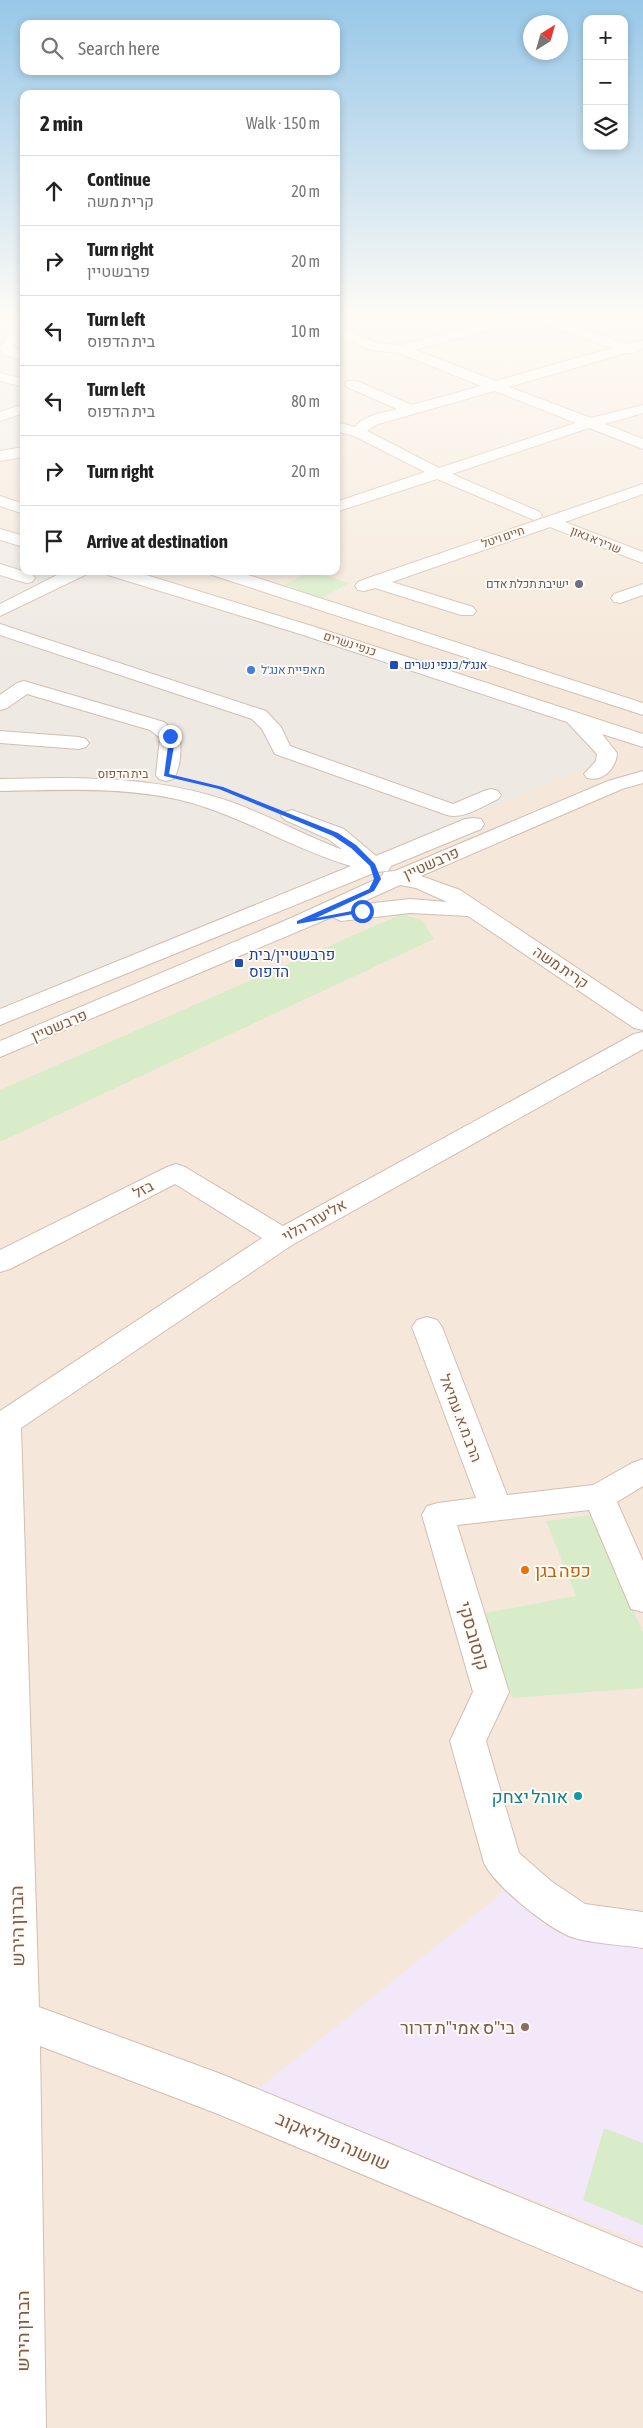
<!DOCTYPE html>
<meta charset="utf-8">
<style>
:root{--surface:#fff;--page:#f6f6f6;--text:#222;--muted:#767676;--line:#e0e0e0}
body{margin:0;font-family:"Asap Condensed",Heebo,sans-serif;background:var(--page);color:var(--text)}
.controls{position:absolute;right:15px;top:15px;display:grid;overflow:hidden;border-radius:10px;box-shadow:0 2px 8px #0003}
.controls button{width:45px;height:45px;display:grid;place-items:center;padding:0;border:0;border-bottom:1px solid var(--line);background:var(--surface);color:var(--text);font:25px sans-serif}
.compass{position:absolute;left:523px;top:15px;width:45px;height:45px;border-radius:50%;background:var(--surface);box-shadow:0 2px 8px #0003;rotate:37deg}
.stop{position:absolute;width:15px;height:15px;margin:-11px;border:4px solid #2563eb;border-radius:50%;background:#fff}
.stop.end{background:#2563eb;border-color:#fff;box-shadow:0 1px 5px #0008}
.list{margin:0;padding:0;list-style:none}
h2{display:flex;justify-content:space-between;align-items:center;height:65px;margin:0;padding:0 20px;font-size:21px}
h2 small{font-size:16px;font-weight:400;color:var(--muted)}
.list li{display:grid;grid-template-columns:32px 1fr auto;gap:15px;align-items:center;box-sizing:border-box;height:70px;padding:0 20px;border-top:1px solid var(--line)}
.list b{display:block;font-size:19px;white-space:nowrap}
.list p{margin:0;font-size:16px;white-space:nowrap;color:var(--muted)}
.list em{font-size:16px;font-style:normal;color:var(--muted)}
.icon{flex:none;width:28px;height:28px;fill:none;stroke:currentColor;stroke-width:2;stroke-linecap:round;stroke-linejoin:round}
.map{position:relative;flex:none;width:643px;height:2428px;overflow:hidden}
.search{position:absolute;background:var(--surface);box-shadow:0 2px 8px #0003;left:20px;top:20px;width:320px;height:55px;display:flex;align-items:center;gap:12px;box-sizing:border-box;padding:0 18px;border-radius:10px;color:var(--muted);font-size:19px}
.panel{position:absolute;background:var(--surface);box-shadow:0 2px 8px #0003;left:20px;top:90px;width:320px;height:485px;border-radius:10px}
.map>svg:first-child{display:block}
.residential{fill:#f5e8da}
.industrial{fill:#efe9e4}
.education{fill:#f3e8fa}
.green{fill:#d8ecc9}
.lines{fill:none;stroke-linecap:round;stroke-linejoin:round}
.minor-casing{stroke:#d1beb0;stroke-width:2}
.minor{fill:#fff;fill-rule:evenodd}
.route{fill:#2563eb}
.worship-dot{fill:#6b7280;stroke:#fffaf3;stroke-width:2}
.transit-dot{fill:#1a4fb4;stroke:#fffaf3;stroke-width:2}
.shop-dot{fill:#3f7fe0;stroke:#fffaf3;stroke-width:2}
.food-dot{fill:#e8710a;stroke:#fffaf3;stroke-width:2}
.culture-dot{fill:#0f9aa8;stroke:#fffaf3;stroke-width:2}
.education-dot{fill:#8d6e63;stroke:#fffaf3;stroke-width:2}
.labels{text-anchor:middle;dominant-baseline:central;stroke-width:4;stroke-linejoin:round;paint-order:stroke}
.far-street-label{font-size:12px;fill:#7a5c4d;stroke:#fffaf3}
.far-worship-label{font-size:12px;fill:#5b616d;stroke:#fffaf3;text-anchor:end}
.far-transit-label{font-size:12px;fill:#164399;stroke:#fffaf3;text-anchor:start}
.far-shop-label{font-size:12px;fill:#366cbe;stroke:#fffaf3;text-anchor:start}
.street-label{font-size:15px;fill:#7a5c4d;stroke:#fffaf3}
.transit-label{font-size:15px;fill:#164399;stroke:#fffaf3;text-anchor:start}
.near-food-label{font-size:18px;fill:#c56008;stroke:#fffaf3;text-anchor:start}
.near-street-label{font-size:18px;fill:#7a5c4d;stroke:#fffaf3}
.near-culture-label{font-size:18px;fill:#0d838f;stroke:#fffaf3;text-anchor:end}
.near-education-label{font-size:18px;fill:#785e54;stroke:#fffaf3;text-anchor:end}
</style>
<div class="map">
<svg width="643" height="2428" viewBox="0 0 643 2428">
<rect width="100%" height="100%" fill="#fdf6ec"/>
<!-- residential -->
<polygon class="residential" points="336,318 643,318 643,2428 0,2428 0,329 24,332 24,571 336,571"/>
<!-- industrial -->
<g class="industrial">
<polygon points="0,340 24,344 24,451 0,457"/>
<polygon points="0,525 24,533 24,571 138,571 542,705 596,734 600,762 241,912 90,973 0,1006"/>
</g>
<!-- education -->
<polygon class="education" points="505,1891 572,1932 643,1949 643,2243 256,2091"/>
<!-- green -->
<g class="green">
<polygon points="0,319 24,319 24,332 0,330"/>
<polygon points="310,571 312,571 349,583 323,598 284,585"/>
<polygon points="402,914 423,921 434,939 0,1142 0,1090"/>
<polygon points="590,1515 643,1632 643,1688 512,1698 485,1613 576,1596 546,1521"/>
<polygon points="604,2128 643,2143 643,2225 583,2200"/>
</g>
<g class="lines">
<!-- minor casing -->
<g class="minor-casing">
<g id="minor">
<path d="M502,318h23l-2,3 -108,29 81,31 116,-33 -78,-27 -2,-3h20l75,26 16,-4v8l-8,5h-9l-117,34 82,31 52,-13v8l-38,11 38,15v10l-54,-21 -137,46 88,38 2,3 -2,3 -6,2 -97,-41 -101,33v-10l89,-30 -71,-36 -18,-5v-9l19,5c8,-12 30,-14 42,-18l-50,-22 -2,-3 2,-3h10l55,24 69,-19 -82,-33 -28,-3 -35,-15v-9l42,17 23,2zM495,391l81,32 -137,45 -72,-37 11,-7z"/>
<polygon points="13,333 20,337 13,347 24,352 24,361 5,355 0,348 8,334"/>
<polygon points="0,373 24,379 24,387 0,381"/>
<polygon points="24,404 24,413 0,421 0,412"/>
<polygon points="24,447 24,457 0,461 0,451"/>
<polygon points="643,484 643,494 565,522 643,552 643,563 550,527 392,582 473,607 476,611 473,615 461,615 375,588 364,591 358,590 355,586 358,582 368,578"/>
<polygon points="0,496 24,504 24,514 0,506"/>
<polygon points="0,529 24,536 24,547 0,540"/>
<polygon points="0,564 32,574 35,578 32,582 26,583 0,575"/>
<polygon points="65,571 87,571 85,575 0,616 0,604"/>
<path d="M106,571h27l179,55 331,108v13l-41,-13 15,19c-1,16 -14,29 -30,25l-3,-4 12,-13 1,-7 -30,-32 -267,-88 -192,-59z"/>
<polygon points="210,571 236,571 643,703 643,715 212,575"/>
<polygon points="643,584 643,595 620,603 614,602 611,598 614,594"/>
<path d="M0,624l266,87 15,16 9,19 163,58 31,-13 7,-2 7,2 3,4 -3,4c-15,7 -35,21 -51,16l-172,-61 -13,-25 -10,-10 -252,-84z"/>
<path d="M24,681l140,41 16,14c1,13 1,33 -7,43l-7,2 -7,-2 -3,-4 4,-37 -10,-8 -123,-36 -20,14 -7,2v-15l17,-12z"/>
<polygon points="0,731 79,737 86,739 89,743 86,747 79,749 0,743"/>
<path d="M643,771v12l-21,6 -201,87 39,14 183,122v18l-9,-2 -166,-112 -58,-3 -69,8 -9,-4 -332,140v-16l291,-123 90,-41 3,-5 11,-1 213,-90zM400,885l16,3 31,14 -37,-3 -54,6z"/>
<path d="M57,778c60,0 120,4 177,25 37,14 72,33 109,47l-15,-11 -43,-19 -4,-4 4,-4 7,-2 52,19 32,27 89,-37 8,-1 8,1 3,5 -3,5 -90,37 -3,5 -12,1 -376,153v-16l351,-143c-55,-16 -104,-47 -159,-63 -61,-17 -128,-13 -192,-12v-12z"/>
<polygon points="643,1032 643,1049 292,1245 21,1428 39,2007 221,2074 643,2248 643,2292 218,2114 40,2046 46,2428 0,2428 0,1411 262,1238 175,1184 10,1269 0,1272 0,1250 167,1167 176,1164 185,1167 283,1226 634,1034"/>
<path d="M427,1317l10,3 5,7 65,168 86,-10 39,-22 11,-4v27l-26,16 26,59v51l-12,-3 -42,-99 -132,15 52,167 -23,49 33,112 32,28 34,23 58,8v36c-21,-3 -44,-4 -65,-9 -25,-5 -83,-53 -94,-76l-34,-122 23,-49 -51,-177 5,-9 11,-3 38,-5 -64,-171 5,-7z"/>
</g>
</g>
<!-- minor -->
<use href="#minor" class="minor"/>
</g>
<!-- sky -->
<linearGradient id="sky" x2="0" y2="1"><stop stop-color="#97c7e8"/><stop offset="0.48" stop-color="#fefbf6"/><stop offset="1" stop-color="#fefbf6" stop-opacity="0"/></linearGradient>
<rect width="643" height="658" fill="url(#sky)"/>
<!-- route -->
<polygon class="route" points="170,734 173,736 174,746 169,774 223,787 338,833 356,845 375,864 381,879 374,891 316,918 362,909 365,912 297,924 297,921 369,889 374,879 370,866 351,848 333,836 219,789 164,776 168,746 167,736"/>
<!-- markers -->
<circle class="worship-dot" cx="579" cy="584" r="5"/>
<g class="transit-dot">
<rect x="389" y="660" width="10" height="10" rx="2.5"/>
<rect x="234" y="958" width="10" height="10" rx="2.5"/>
</g>
<circle class="shop-dot" cx="251" cy="670" r="5"/>
<circle class="food-dot" cx="525" cy="1570" r="5"/>
<circle class="culture-dot" cx="578" cy="1796" r="5"/>
<circle class="education-dot" cx="525" cy="2027" r="5"/>
<g class="labels">
<!-- far-street labels -->
<g class="far-street-label">
<text transform="translate(503 537) rotate(-19)">חיים ויטל</text>
<text transform="translate(596 540) rotate(22)">שרירא גאון</text>
<text transform="translate(350 644) rotate(18)">כנפי נשרים</text>
<text x="123" y="774">בית הדפוס</text>
</g>
<!-- far-worship labels -->
<g class="far-worship-label">
<text x="569" y="584">ישיבת תכלת אדם</text>
</g>
<!-- far-transit labels -->
<g class="far-transit-label">
<text x="404" y="665">אנג׳ל/כנפי נשרים</text>
</g>
<!-- far-shop labels -->
<g class="far-shop-label">
<text x="261" y="670">מאפיית אנג'ל</text>
</g>
<!-- street labels -->
<g class="street-label">
<text transform="translate(431 863) rotate(-24)">פרבשטיין</text>
<text transform="translate(561 967) rotate(34)">קרית משה</text>
<text transform="translate(59 1025) rotate(-23)">פרבשטיין</text>
<text transform="translate(143 1189) rotate(-27)">בזל</text>
<text transform="translate(314 1220) rotate(-29)">אליעזר הלוי</text>
<text transform="translate(461 1418) rotate(69)">הרב מ.א. עמיאל</text>
</g>
<!-- transit labels -->
<g class="transit-label">
<text x="249" y="954">פרבשטיין/בית<tspan x="249" dy="17">הדפוס</tspan></text>
</g>
<!-- near-food labels -->
<g class="near-food-label">
<text x="535" y="1570">כפה בגן</text>
</g>
<!-- near-street labels -->
<g class="near-street-label">
<text transform="translate(474 1636) rotate(74)">קוסובסקי</text>
<text transform="translate(17 1926) rotate(-91)">הברון הירש</text>
<text transform="translate(333 2141) rotate(23)">שושנה פוליאקוב</text>
<text transform="translate(22 2331) rotate(-90)">הברון הירש</text>
</g>
<!-- near-culture labels -->
<g class="near-culture-label">
<text x="568" y="1796">אוהל יצחק</text>
</g>
<!-- near-education labels -->
<g class="near-education-label">
<text x="515" y="2027">בי"ס אמי"ת דרור</text>
</g>
</g>
</svg>
<div class="controls">
<button>+</button>
<button>−</button>
<button><svg class="icon" aria-label="layers" viewBox="0 0 24 24"><path d="M12 4l9 5-9 5-9-5zM3 14l9 5 9-5"/></svg></button>
</div>
<svg class="compass" viewBox="-18 -18 36 36"><path d="M0-13l5 13h-10z" fill="#e53935"/><path d="M0 13l5-13h-10z" fill="#767676"/></svg>
<div class="stop" style="left:362px;top:911px"></div>
<div class="stop end" style="left:170px;top:736px"></div>
<div class="search"><svg class="icon" aria-label="search" viewBox="0 0 24 24"><circle cx="10" cy="10" r="6"/><path d="M15 15l6 6"/></svg>Search here</div>
<section class="panel">
<h2>2 min<small>Walk · 150 m</small></h2>
<ul class="list">
<li><svg class="icon" aria-label="ahead" viewBox="0 0 24 24"><path d="M12 20V5M6 11l6-6 6 6"/></svg><div><b>Continue</b><p>קרית משה</p></div><em>20 m</em></li>
<li><svg class="icon" aria-label="right" viewBox="0 0 24 24"><path d="M7 20v-9h11M14 6l5 5-5 5"/></svg><div><b>Turn right</b><p>פרבשטיין</p></div><em>20 m</em></li>
<li><svg class="icon" aria-label="left" viewBox="0 0 24 24"><path d="M17 20v-9H6M10 6l-5 5 5 5"/></svg><div><b>Turn left</b><p>בית הדפוס</p></div><em>10 m</em></li>
<li><svg class="icon" aria-label="left" viewBox="0 0 24 24"><path d="M17 20v-9H6M10 6l-5 5 5 5"/></svg><div><b>Turn left</b><p>בית הדפוס</p></div><em>80 m</em></li>
<li><svg class="icon" aria-label="right" viewBox="0 0 24 24"><path d="M7 20v-9h11M14 6l5 5-5 5"/></svg><div><b>Turn right</b></div><em>20 m</em></li>
<li><svg class="icon" aria-label="arrive" viewBox="0 0 24 24"><path d="M6 21V4h12l-3 4 3 4H6"/></svg><div><b>Arrive at destination</b></div></li>
</ul>
</section>
</div>
